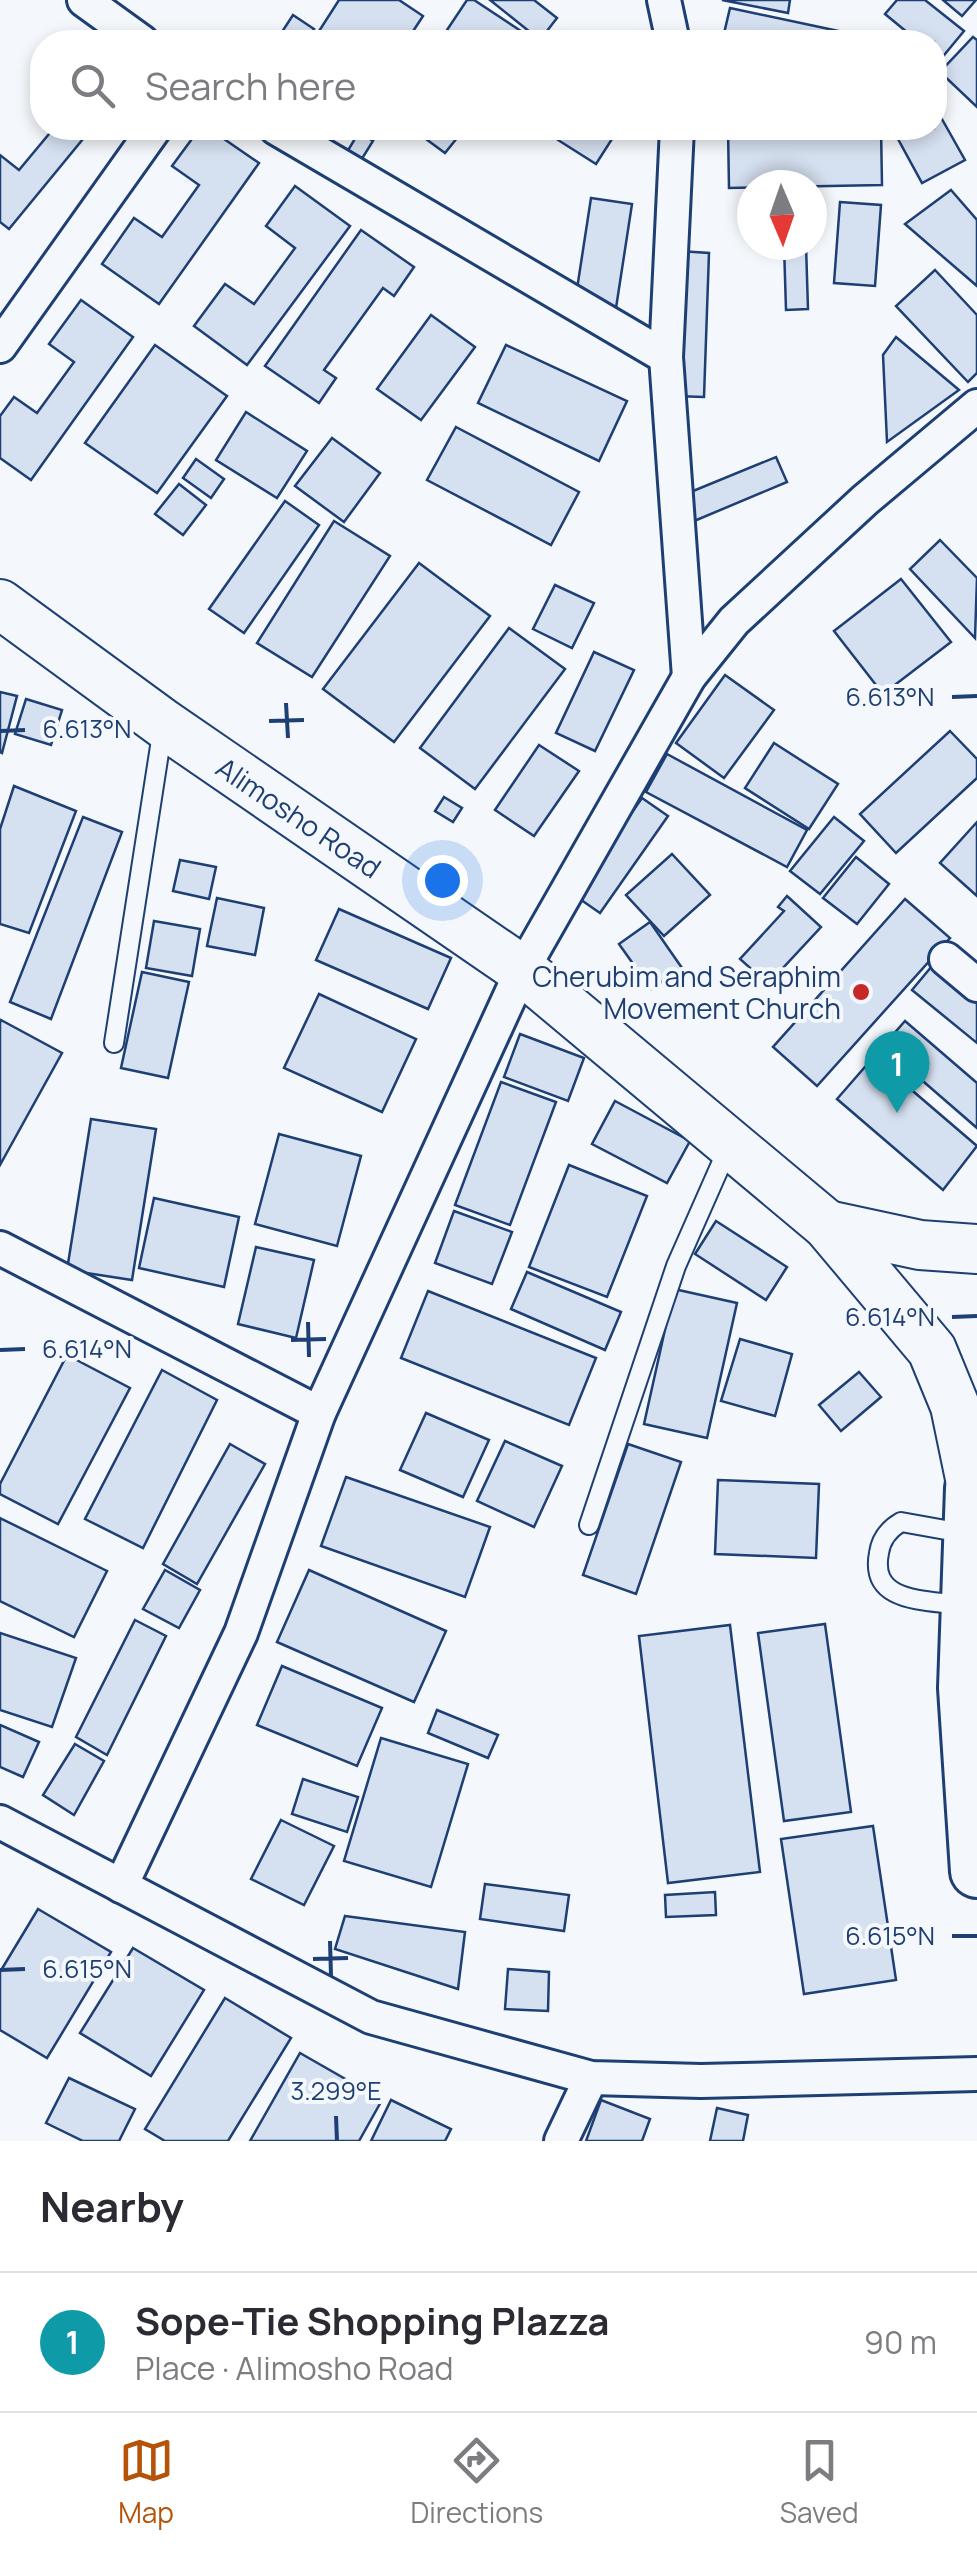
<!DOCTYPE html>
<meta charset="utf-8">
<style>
:root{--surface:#fff;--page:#f7f7f7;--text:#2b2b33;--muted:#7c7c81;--line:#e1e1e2;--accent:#b45309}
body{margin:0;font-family:Manrope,sans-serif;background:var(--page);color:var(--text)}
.compass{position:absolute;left:737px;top:170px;width:90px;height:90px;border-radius:50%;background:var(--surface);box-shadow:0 5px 15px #0003;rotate:178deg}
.you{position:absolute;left:442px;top:880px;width:35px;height:35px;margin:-25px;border:8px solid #fff;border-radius:50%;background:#1a73e8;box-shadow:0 0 0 15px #1a73e833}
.badge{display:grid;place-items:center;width:65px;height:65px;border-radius:50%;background:var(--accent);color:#fff;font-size:32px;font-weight:700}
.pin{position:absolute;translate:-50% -82px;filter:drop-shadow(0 2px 5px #0008)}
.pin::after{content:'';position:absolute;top:52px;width:35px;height:30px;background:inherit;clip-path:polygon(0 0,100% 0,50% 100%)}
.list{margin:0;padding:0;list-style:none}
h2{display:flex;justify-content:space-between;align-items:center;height:130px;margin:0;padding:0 40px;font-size:42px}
h2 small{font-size:32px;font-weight:400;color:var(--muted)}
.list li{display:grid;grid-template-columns:65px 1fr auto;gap:30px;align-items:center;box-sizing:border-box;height:140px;padding:0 40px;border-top:2px solid var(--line)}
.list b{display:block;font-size:38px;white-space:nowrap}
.list p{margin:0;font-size:32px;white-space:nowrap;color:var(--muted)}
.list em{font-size:32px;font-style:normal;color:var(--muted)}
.icon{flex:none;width:55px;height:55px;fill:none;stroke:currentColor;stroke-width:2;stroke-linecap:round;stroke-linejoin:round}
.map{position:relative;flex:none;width:977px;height:2141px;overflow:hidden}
.search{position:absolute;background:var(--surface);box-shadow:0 5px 15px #0003;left:30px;right:30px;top:30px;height:110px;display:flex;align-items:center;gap:25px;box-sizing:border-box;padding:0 35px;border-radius:40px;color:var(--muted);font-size:38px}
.sheet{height:270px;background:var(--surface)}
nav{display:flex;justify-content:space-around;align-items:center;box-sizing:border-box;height:140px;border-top:2px solid var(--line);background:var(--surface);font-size:28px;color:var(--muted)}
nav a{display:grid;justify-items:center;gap:5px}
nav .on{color:var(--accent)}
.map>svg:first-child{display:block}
.building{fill:#d5e0f0;stroke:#1d3f73;stroke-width:2.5}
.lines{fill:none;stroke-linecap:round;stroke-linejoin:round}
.lane-casing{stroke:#1d3f73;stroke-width:22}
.street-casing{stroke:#1d3f73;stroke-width:38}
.secondary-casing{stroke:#1d3f73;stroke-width:52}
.primary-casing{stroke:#1d3f73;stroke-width:58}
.lane{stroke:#f4f7fb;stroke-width:18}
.street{stroke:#f4f7fb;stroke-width:32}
.secondary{stroke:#f4f7fb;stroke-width:48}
.primary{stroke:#f4f7fb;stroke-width:52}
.ticks{fill:none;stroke:#1d3f73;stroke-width:4}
.poi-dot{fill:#c62828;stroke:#f4f7fb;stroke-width:4}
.labels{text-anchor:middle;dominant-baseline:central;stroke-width:8;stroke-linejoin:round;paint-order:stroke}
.street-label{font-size:28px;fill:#1d3f73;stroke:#f4f7fb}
.poi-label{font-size:28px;fill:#1d3f73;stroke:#f4f7fb;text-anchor:end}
.ticks-label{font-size:25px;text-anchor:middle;fill:#1d3f73;stroke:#f4f7fb;stroke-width:8;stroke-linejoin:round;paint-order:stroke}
</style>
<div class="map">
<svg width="977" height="2141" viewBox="0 0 977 2141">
<rect width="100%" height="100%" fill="#f4f7fb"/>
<!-- building -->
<g class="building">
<polygon points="339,0 399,0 423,16 406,42 312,42"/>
<polygon points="467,0 474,0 524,33 518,42 439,42"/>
<polygon points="490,0 534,0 557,18 540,40"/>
<polygon points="722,0 790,0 788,13"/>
<polygon points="897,0 925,0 964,31 940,60 934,55 934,42 919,42 885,14"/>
<polygon points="943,0 976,0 962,16"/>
<polygon points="730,8 843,32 840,42 722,42"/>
<polygon points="293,15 314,29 304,42 278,38"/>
<polygon points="973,37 977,40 977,107 940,72"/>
<polygon points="934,105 965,160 922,183 892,128 934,128"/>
<polygon points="54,128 92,128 9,229 0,222 0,155 19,170"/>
<polygon points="200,128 208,128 259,163 159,304 102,264 134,218 162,237 199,185 172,166"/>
<polygon points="411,128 465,128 445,153"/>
<polygon points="566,128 619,128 596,164 558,140"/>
<polygon points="728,128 881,128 882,185 729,188"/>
<polygon points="359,132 373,141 358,165 344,157"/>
<polygon points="295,186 350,226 247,365 194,326 225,284 254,304 295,248 266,226"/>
<polygon points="951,190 977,220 977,286 905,224"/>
<polygon points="591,198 632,204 616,308 575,302"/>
<polygon points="840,202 881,205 875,286 834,283"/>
<polygon points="361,230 414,267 394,296 383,288 324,370 336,378 319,403 265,366"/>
<polygon points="784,245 806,245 808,309 786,310"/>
<polygon points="679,251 709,253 704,397 674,396"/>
<polygon points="935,270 977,315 977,373 968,382 896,306"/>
<polygon points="81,300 133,337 31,480 0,458 0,416 14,397 37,413 74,362 49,344"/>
<polygon points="431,315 475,347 421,420 377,389"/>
<polygon points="896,337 959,390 887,442 883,355"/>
<polygon points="155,345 227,396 157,493 85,443"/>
<polygon points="506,345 627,401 599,461 478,403"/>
<polygon points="246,412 307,451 277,498 216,460"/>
<polygon points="456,427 579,492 551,545 427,480"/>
<polygon points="332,438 380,473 344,522 295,486"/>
<polygon points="776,457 787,482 687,524 676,498"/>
<polygon points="196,459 224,479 211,498 183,478"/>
<polygon points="179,484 206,505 183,535 155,514"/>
<polygon points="285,501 319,525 244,633 209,609"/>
<polygon points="334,521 390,556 312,677 257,643"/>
<polygon points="940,540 977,578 975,638 910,569"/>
<polygon points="419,563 490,616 394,742 323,689"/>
<polygon points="901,579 951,642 883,694 834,631"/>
<polygon points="555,585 594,603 572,648 533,629"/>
<polygon points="509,628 565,669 475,789 420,748"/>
<polygon points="594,652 634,670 595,751 556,733"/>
<polygon points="725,675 774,710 724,778 676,743"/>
<polygon points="0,692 17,696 2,753 0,752"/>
<polygon points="26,699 62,710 51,745 15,734"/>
<polygon points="950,731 977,759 977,778 896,853 860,814"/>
<polygon points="774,743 838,784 809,829 745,788"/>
<polygon points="539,745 579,771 534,836 495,810"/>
<polygon points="667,754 807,830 787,867 646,792"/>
<polygon points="14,786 76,811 29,933 0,924 0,829"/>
<polygon points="444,797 462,808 453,822 435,811"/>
<polygon points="642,798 668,816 600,913 574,895"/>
<polygon points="83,817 122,832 51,1019 10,1002"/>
<polygon points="834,817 864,841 820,894 790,871"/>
<polygon points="977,822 977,896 940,863"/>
<polygon points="672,854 710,895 664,936 626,895"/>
<polygon points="856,857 889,884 857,924 823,898"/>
<polygon points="180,860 216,867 209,899 173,891"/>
<polygon points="787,896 821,927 768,984 740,959 784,911 778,907"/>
<polygon points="217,898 264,908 255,955 207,946"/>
<polygon points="905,899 950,938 817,1086 773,1047"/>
<polygon points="339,909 451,958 428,1009 316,960"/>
<polygon points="154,921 200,929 192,976 146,968"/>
<polygon points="650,922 682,968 651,989 619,944"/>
<polygon points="937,960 977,993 977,1043 912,990"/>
<polygon points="142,972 189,982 168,1078 121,1068"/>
<polygon points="319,994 416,1039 382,1112 284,1068"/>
<polygon points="1,1020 62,1053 0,1165 0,1023"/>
<polygon points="905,1021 977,1083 977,1128 909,1069 900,1080 977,1146 943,1190 837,1099"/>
<polygon points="520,1034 584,1058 568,1101 504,1077"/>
<polygon points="501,1082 556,1102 510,1225 455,1205"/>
<polygon points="615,1101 690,1141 667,1183 592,1144"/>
<polygon points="91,1119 156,1129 132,1280 67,1270"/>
<polygon points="279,1134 361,1156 337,1246 255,1224"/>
<polygon points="569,1165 647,1196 607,1297 529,1267"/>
<polygon points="154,1198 239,1217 224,1287 139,1268"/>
<polygon points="454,1211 512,1232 492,1284 435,1263"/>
<polygon points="716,1221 787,1267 766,1300 695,1254"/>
<polygon points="256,1247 314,1260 296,1338 238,1324"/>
<polygon points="527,1272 621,1312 605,1350 511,1309"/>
<polygon points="674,1289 737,1303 707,1438 644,1424"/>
<polygon points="428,1291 596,1358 569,1425 401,1358"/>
<polygon points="740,1339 792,1354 775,1416 721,1401"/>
<polygon points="67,1355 130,1388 58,1524 0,1494 0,1484"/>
<polygon points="162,1370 217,1400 143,1548 85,1519"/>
<polygon points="859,1372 881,1397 841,1431 819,1405"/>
<polygon points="426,1413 489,1440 463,1497 400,1470"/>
<polygon points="505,1441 562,1466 534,1527 477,1501"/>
<polygon points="230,1444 265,1464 197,1584 163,1564"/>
<polygon points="628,1444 681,1462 636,1594 583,1575"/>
<polygon points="346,1477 490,1527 465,1597 321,1546"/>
<polygon points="718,1480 819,1484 816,1558 715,1554"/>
<polygon points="0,1518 107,1571 74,1637 0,1601"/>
<polygon points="165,1570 200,1590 179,1628 143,1609"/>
<polygon points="309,1570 446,1631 414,1702 277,1642"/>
<polygon points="135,1620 166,1636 107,1755 76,1737"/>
<polygon points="825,1624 851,1812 784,1821 758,1633"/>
<polygon points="730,1625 760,1872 668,1883 639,1636"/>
<polygon points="0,1633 76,1658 52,1727 0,1710"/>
<polygon points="282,1666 382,1708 357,1766 257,1725"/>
<polygon points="437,1710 498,1735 488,1758 428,1733"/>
<polygon points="0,1725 39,1742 23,1777 0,1767"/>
<polygon points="381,1738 468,1764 431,1887 344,1861"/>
<polygon points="75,1744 104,1761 74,1815 43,1795"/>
<polygon points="303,1779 358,1797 347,1832 292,1814"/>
<polygon points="281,1820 334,1846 304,1905 251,1879"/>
<polygon points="873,1826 896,1980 804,1994 781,1839"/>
<polygon points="485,1884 569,1895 564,1931 480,1919"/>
<polygon points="715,1892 716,1915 666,1917 665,1895"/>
<polygon points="38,1909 111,1952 47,2058 0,2030 0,1972"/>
<polygon points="345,1916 465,1932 458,1989 335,1949"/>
<polygon points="133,1948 204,1990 151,2076 80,2033"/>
<polygon points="508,1969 549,1972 548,2011 505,2009"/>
<polygon points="225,1998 291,2038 228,2141 165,2141 145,2129"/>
<polygon points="300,2053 382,2100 359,2141 250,2141"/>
<polygon points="69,2078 135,2109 119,2141 83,2141 46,2123"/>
<polygon points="391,2100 451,2129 445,2141 371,2141"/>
<polygon points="601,2100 650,2119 642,2141 586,2141"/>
<polygon points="717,2108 748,2115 743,2141 710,2141"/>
</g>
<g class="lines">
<!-- lane casing -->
<g class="lane-casing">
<g id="lane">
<polyline points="114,1043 163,727"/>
<polyline points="589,1525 676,1266 729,1146"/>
<path d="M965,1606c-37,-7 -96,-1 -86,-53 2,-14 10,-24 22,-31l67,12"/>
</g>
</g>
<!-- street casing -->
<g class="street-casing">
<g id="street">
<polyline points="84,0 142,42"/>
<polyline points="664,0 673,42"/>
<polyline points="276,128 666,357"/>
<polyline points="677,128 666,357 689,677"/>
<polyline points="0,346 155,128"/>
<polyline points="946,959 977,985"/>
<polyline points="0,1248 319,1413"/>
<polyline points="0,1822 371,2017 591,2078 701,2081 977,2074"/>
<polyline points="121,1886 241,1633 319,1413 522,970 689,677 734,621 865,500 977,406"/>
<polyline points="561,2141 591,2078"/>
</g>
</g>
<!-- secondary casing -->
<g class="secondary-casing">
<g id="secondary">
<polyline points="0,604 164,724 522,970 827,1225 932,1350 955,1406 972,1488"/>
<polyline points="827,1225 920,1245 977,1249"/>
</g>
</g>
<!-- primary casing -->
<g class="primary-casing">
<polyline id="primary" points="977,1477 972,1488 965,1688 977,1871"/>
</g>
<!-- lane -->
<use href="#lane" class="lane"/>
<!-- street -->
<use href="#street" class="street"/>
<!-- secondary -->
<use href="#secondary" class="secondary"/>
<!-- primary -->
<use href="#primary" class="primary"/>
</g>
<!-- ticks -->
<path class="ticks" d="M952,697l25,-1M286,703l2,35M269,721l35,-1M0,731l25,-1M952,1317l25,-1M308,1322l1,35M291,1340l35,-1M0,1350l25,-1M952,1936h25M330,1941l1,35M313,1959l35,-1M0,1970l25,-1M336,2116l1,25"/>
<!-- markers -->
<circle class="poi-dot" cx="861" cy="992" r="10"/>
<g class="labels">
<!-- street labels -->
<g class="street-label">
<text transform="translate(299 817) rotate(34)">Alimosho Road</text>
</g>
<!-- poi labels -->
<g class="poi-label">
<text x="841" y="976">Cherubim and Seraphim<tspan x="841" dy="32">Movement Church</tspan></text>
</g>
</g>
<g class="ticks-label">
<text x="890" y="706">6.613°N</text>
<text x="87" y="738">6.613°N</text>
<text x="890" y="1326">6.614°N</text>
<text x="87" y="1358">6.614°N</text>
<text x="890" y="1945">6.615°N</text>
<text x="87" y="1978">6.615°N</text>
<text x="336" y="2100">3.299°E</text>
</g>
</svg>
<svg class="compass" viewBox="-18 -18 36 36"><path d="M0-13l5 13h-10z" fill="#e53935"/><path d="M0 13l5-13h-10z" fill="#7c7c81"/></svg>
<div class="you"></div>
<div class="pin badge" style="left:897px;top:1113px;background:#0f9aa8">1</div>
<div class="search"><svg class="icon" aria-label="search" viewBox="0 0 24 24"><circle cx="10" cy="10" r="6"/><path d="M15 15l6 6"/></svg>Search here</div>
</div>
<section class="sheet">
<h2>Nearby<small></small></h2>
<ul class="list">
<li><span class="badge" style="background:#0f9aa8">1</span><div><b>Sope-Tie Shopping Plazza</b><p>Place · Alimosho Road</p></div><em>90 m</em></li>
</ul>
</section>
<nav>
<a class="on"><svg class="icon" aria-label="map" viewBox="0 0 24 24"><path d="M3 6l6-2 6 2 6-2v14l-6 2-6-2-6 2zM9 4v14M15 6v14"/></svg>Map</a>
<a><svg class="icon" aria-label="directions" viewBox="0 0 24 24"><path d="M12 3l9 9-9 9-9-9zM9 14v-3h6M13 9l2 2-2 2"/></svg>Directions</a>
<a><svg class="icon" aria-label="saved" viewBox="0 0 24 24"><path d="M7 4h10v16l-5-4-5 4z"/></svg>Saved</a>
</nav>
